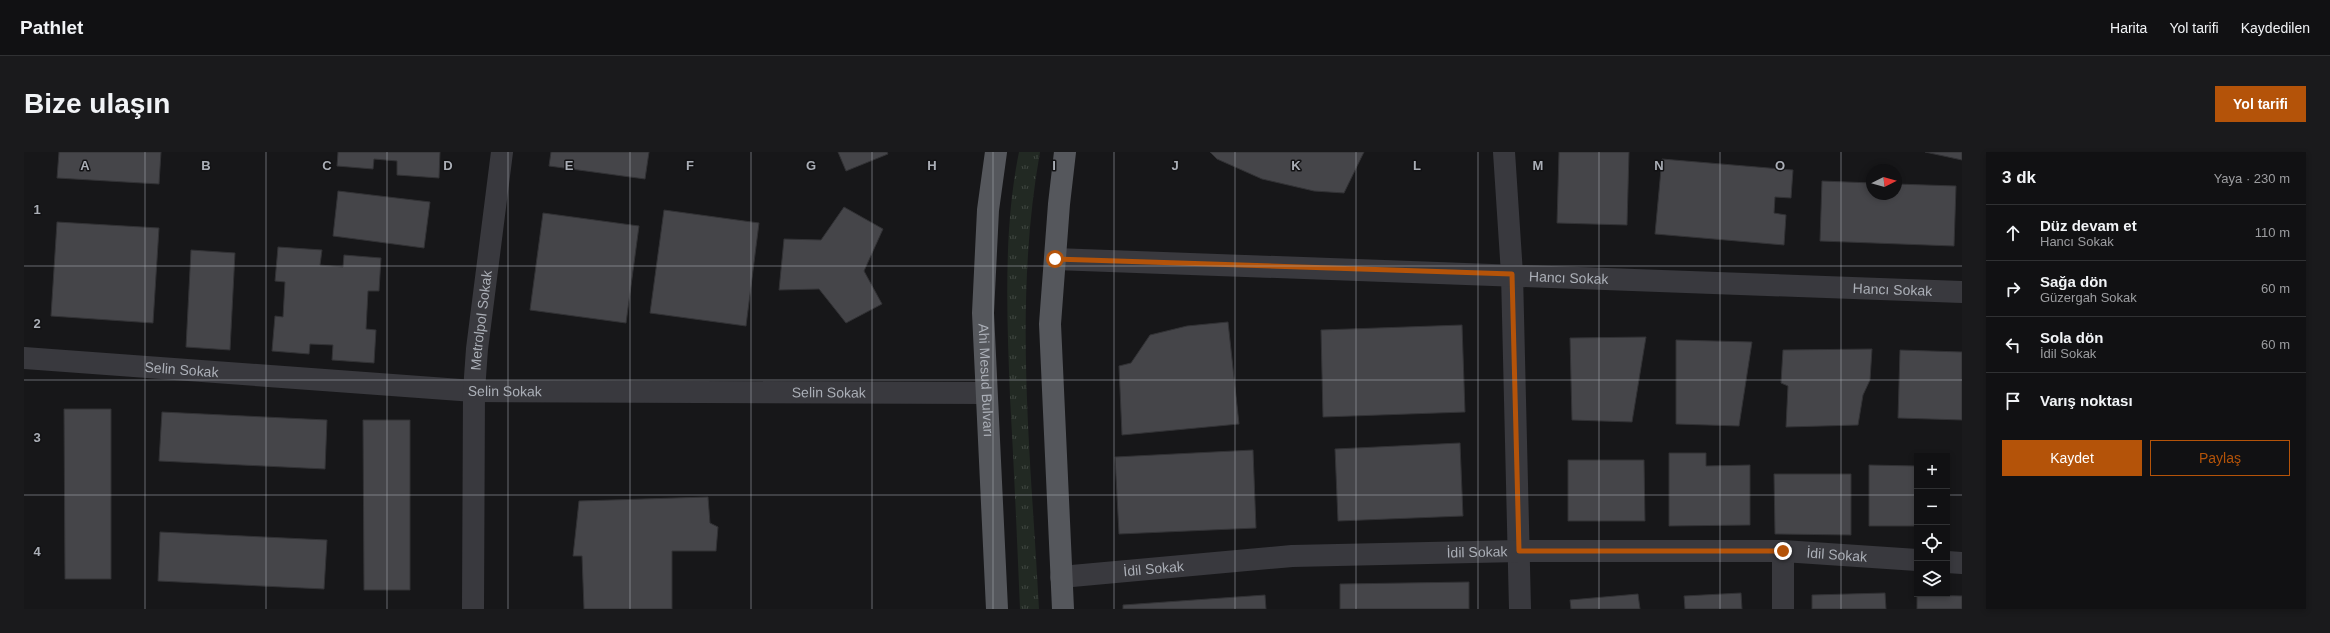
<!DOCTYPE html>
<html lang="tr">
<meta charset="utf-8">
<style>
:root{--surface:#111113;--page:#1a1a1c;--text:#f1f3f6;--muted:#9c9da0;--line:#303133;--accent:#b45309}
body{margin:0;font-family:Arial,sans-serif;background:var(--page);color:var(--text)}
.controls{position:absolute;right:12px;bottom:12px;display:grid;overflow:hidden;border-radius:0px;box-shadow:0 2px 6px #0003}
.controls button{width:36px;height:36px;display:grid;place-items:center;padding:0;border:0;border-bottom:1px solid var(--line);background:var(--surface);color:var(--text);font:20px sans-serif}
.compass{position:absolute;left:1842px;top:12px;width:36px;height:36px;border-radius:50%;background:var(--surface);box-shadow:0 2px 6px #0003;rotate:84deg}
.stop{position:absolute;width:12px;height:12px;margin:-9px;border:3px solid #b45309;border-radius:50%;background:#fff}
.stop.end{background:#b45309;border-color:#fff;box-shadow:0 1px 4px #0008}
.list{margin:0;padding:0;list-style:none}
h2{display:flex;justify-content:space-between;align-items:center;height:52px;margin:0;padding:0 16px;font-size:17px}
h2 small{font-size:13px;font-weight:400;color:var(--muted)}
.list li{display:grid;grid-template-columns:26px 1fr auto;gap:12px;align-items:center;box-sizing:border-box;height:56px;padding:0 16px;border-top:1px solid var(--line)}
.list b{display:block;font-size:15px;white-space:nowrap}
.list p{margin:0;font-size:13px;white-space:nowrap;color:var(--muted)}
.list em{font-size:13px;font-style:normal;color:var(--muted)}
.actions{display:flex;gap:8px;padding:12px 16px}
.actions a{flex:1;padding:9px 0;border:1px solid var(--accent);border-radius:0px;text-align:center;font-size:14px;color:var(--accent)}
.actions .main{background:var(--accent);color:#fff}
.icon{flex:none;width:22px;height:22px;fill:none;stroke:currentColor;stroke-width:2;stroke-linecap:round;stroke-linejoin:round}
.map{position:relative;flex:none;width:1938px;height:457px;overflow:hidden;border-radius:0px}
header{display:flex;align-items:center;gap:24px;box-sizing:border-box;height:56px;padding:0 20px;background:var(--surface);border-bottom:1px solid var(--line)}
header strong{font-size:19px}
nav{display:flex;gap:22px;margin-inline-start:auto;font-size:14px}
.intro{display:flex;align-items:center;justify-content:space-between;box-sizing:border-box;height:96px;padding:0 24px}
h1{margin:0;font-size:28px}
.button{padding:10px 18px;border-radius:0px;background:var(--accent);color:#fff;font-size:14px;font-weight:700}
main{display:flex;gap:24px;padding:0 24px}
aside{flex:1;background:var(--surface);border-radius:0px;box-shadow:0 2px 6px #0003}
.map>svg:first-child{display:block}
.grass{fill:url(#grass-tufts)}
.building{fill:#454549;stroke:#323235}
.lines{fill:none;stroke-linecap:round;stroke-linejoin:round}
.minor{stroke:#39393e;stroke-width:22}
.major{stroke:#55575c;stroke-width:22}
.route{stroke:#b45309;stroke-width:5}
.grid{fill:none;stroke:#abafb7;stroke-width:1;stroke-opacity:0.55}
.labels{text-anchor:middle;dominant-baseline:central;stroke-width:3;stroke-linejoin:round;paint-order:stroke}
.street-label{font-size:14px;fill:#abafb7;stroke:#121214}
.grid-label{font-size:13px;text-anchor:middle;font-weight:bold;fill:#abafb7;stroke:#121214;stroke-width:3;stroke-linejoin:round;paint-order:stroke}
</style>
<header>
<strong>Pathlet</strong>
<nav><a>Harita</a><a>Yol tarifi</a><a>Kaydedilen</a></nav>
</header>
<div class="intro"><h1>Bize ulaşın</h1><a class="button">Yol tarifi</a></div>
<main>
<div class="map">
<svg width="1938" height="457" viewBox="0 0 1938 457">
<defs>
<pattern id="grass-tufts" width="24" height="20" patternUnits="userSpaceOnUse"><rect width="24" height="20" fill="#222923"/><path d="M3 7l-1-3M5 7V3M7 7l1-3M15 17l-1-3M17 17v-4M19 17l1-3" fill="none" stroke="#3f4641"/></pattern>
</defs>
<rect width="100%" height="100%" fill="#171719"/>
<!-- grass -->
<path class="grass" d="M995,0h21c-27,151 -9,305 -1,457h-19c-3,-71 -6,-141 -10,-212 -3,-79 -7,-167 9,-245z"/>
<!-- building -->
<g class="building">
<polygon points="35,0 137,0 135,32 33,26"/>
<polygon points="314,0 416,0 415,26 373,23 373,9 350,7 349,17 313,14"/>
<polygon points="527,0 625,0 621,27 525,14"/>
<polygon points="814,0 863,0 864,2 822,19"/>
<polygon points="1186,0 1340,0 1320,41 1290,39 1238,27 1193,7"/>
<polygon points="1535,0 1605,0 1603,73 1533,71"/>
<polygon points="1901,0 1938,0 1938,8"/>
<polygon points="1638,7 1769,18 1767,46 1751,45 1750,61 1762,63 1760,93 1631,82"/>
<polygon points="1798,29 1848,31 1848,42 1872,42 1872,32 1932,34 1930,94 1796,89"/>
<polygon points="314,39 406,50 400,96 309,84"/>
<polygon points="820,55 859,77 840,119 858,152 822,171 795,137 755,138 760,87 797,88"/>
<polygon points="640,58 735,71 722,174 626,161"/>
<polygon points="519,61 615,74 602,171 506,158"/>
<polygon points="33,70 135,76 129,171 27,164"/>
<polygon points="254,95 298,98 296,113 319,115 320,103 357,106 355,139 344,139 342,177 352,178 350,211 308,208 309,193 286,192 285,202 248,199 251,164 259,165 261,130 251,129"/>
<polygon points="167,98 211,101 206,198 162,195"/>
<polygon points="1204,170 1215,272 1098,283 1095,214 1107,211 1126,183 1163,174"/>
<polygon points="1438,173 1441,260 1299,265 1297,178"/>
<polygon points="1622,185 1608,270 1548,268 1546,186"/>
<polygon points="1652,188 1728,190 1715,274 1652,272"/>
<polygon points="1848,197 1846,228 1839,243 1834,273 1762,275 1764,234 1757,231 1759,198"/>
<polygon points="1876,198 1938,200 1938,268 1874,266"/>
<polygon points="40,257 87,257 87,427 41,427"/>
<polygon points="138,260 303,268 301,317 135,309"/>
<polygon points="339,268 386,268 386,438 340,438"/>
<polygon points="1436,291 1439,364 1314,369 1311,297"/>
<polygon points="1229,298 1232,376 1095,382 1091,305"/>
<polygon points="1645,301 1682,301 1682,314 1726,313 1726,373 1645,374"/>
<polygon points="1544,308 1620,308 1621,369 1544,369"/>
<polygon points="1845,313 1893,314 1893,374 1845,374"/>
<polygon points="1750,322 1827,322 1827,383 1751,382"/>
<polygon points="684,345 686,371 694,375 692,399 648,399 648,457 560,457 558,404 549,404 555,349"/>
<polygon points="136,380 303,388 300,437 134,429"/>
<polygon points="1445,430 1445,457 1316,457 1316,432"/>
<polygon points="1717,441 1718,457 1661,457 1660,444"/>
<polygon points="1861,441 1862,457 1788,457 1788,443"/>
<polygon points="1614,442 1616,457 1547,457 1546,448"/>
<polygon points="1241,443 1242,457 1099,457 1099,453"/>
<polygon points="1893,443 1938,444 1938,457 1893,457"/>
</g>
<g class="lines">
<!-- minor -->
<g class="minor">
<polyline points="1480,0 1488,122 1496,457"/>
<path id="s1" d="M1031,107l907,33"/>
<path id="s2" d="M0,206l450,33 512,2"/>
<polyline points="1759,399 1759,457"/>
<polyline points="1923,410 1938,411"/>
<path id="s3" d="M1037,425l231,-21 227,-5h264l134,9"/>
<path id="s4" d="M449,457l1,-218 3,-42 25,-197"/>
</g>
<!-- major -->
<g class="major">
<path id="s5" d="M972,0l-8,58 -5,103 14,296"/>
<polyline points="1039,457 1026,172 1035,52 1041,0"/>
</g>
</g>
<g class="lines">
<!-- route -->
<polyline class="route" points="1031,107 1488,122 1495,399 1759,399"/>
</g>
<!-- grid -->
<path class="grid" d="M121,0v457M242,0v457M363,0v457M484,0v457M606,0v457M727,0v457M848,0v457M969,0v457M1090,0v457M1211,0v457M1332,0v457M1454,0v457M1575,0v457M1696,0v457M1817,0v457M0,114h1938M0,228h1938M0,343h1893M1923,343h15"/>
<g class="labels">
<!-- street labels -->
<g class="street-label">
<text stroke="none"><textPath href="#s1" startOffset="514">Hancı Sokak</textPath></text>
<text stroke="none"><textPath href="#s1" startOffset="838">Hancı Sokak</textPath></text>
<text stroke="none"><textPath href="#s4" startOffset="289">Metrolpol Sokak</textPath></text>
<text stroke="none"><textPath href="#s2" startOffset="158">Selin Sokak</textPath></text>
<text stroke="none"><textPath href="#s5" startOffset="229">Ahi Mesud Bulvarı</textPath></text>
<text stroke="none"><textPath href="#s2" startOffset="482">Selin Sokak</textPath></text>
<text stroke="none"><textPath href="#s2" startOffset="806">Selin Sokak</textPath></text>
<text stroke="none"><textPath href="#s3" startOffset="417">İdil Sokak</textPath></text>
<text stroke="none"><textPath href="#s3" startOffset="777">İdil Sokak</textPath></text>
<text stroke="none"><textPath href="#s3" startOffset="93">İdil Sokak</textPath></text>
</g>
</g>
<g class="grid-label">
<text x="61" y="18">A</text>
<text x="182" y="18">B</text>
<text x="303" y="18">C</text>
<text x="424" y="18">D</text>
<text x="545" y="18">E</text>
<text x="666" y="18">F</text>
<text x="787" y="18">G</text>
<text x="908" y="18">H</text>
<text x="1030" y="18">I</text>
<text x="1151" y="18">J</text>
<text x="1272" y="18">K</text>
<text x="1393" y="18">L</text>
<text x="1514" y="18">M</text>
<text x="1635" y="18">N</text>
<text x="1756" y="18">O</text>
<text x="13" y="62">1</text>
<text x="13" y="176">2</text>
<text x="13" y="290">3</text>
<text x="13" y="404">4</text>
</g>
</svg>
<div class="controls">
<button>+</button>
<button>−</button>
<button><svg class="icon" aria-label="locate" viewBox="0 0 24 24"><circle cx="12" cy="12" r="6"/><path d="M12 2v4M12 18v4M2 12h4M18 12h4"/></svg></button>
<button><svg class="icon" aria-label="layers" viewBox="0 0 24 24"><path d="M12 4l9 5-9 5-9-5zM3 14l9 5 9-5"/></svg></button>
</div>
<svg class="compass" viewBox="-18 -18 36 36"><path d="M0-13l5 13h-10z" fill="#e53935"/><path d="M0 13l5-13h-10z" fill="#9c9da0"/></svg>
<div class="stop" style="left:1031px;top:107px"></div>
<div class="stop end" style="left:1759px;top:399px"></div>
</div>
<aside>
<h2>3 dk<small>Yaya · 230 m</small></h2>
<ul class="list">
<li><svg class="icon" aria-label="ahead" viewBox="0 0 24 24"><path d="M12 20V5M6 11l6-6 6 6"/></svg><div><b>Düz devam et</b><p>Hancı Sokak</p></div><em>110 m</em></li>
<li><svg class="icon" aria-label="right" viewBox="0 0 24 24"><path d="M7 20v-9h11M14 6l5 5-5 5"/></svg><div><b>Sağa dön</b><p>Güzergah Sokak</p></div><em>60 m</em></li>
<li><svg class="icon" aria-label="left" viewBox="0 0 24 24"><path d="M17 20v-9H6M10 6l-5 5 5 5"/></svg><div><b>Sola dön</b><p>İdil Sokak</p></div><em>60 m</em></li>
<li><svg class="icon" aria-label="arrive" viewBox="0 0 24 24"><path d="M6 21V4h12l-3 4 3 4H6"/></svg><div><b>Varış noktası</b></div></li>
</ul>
<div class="actions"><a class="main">Kaydet</a><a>Paylaş</a></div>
</aside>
</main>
